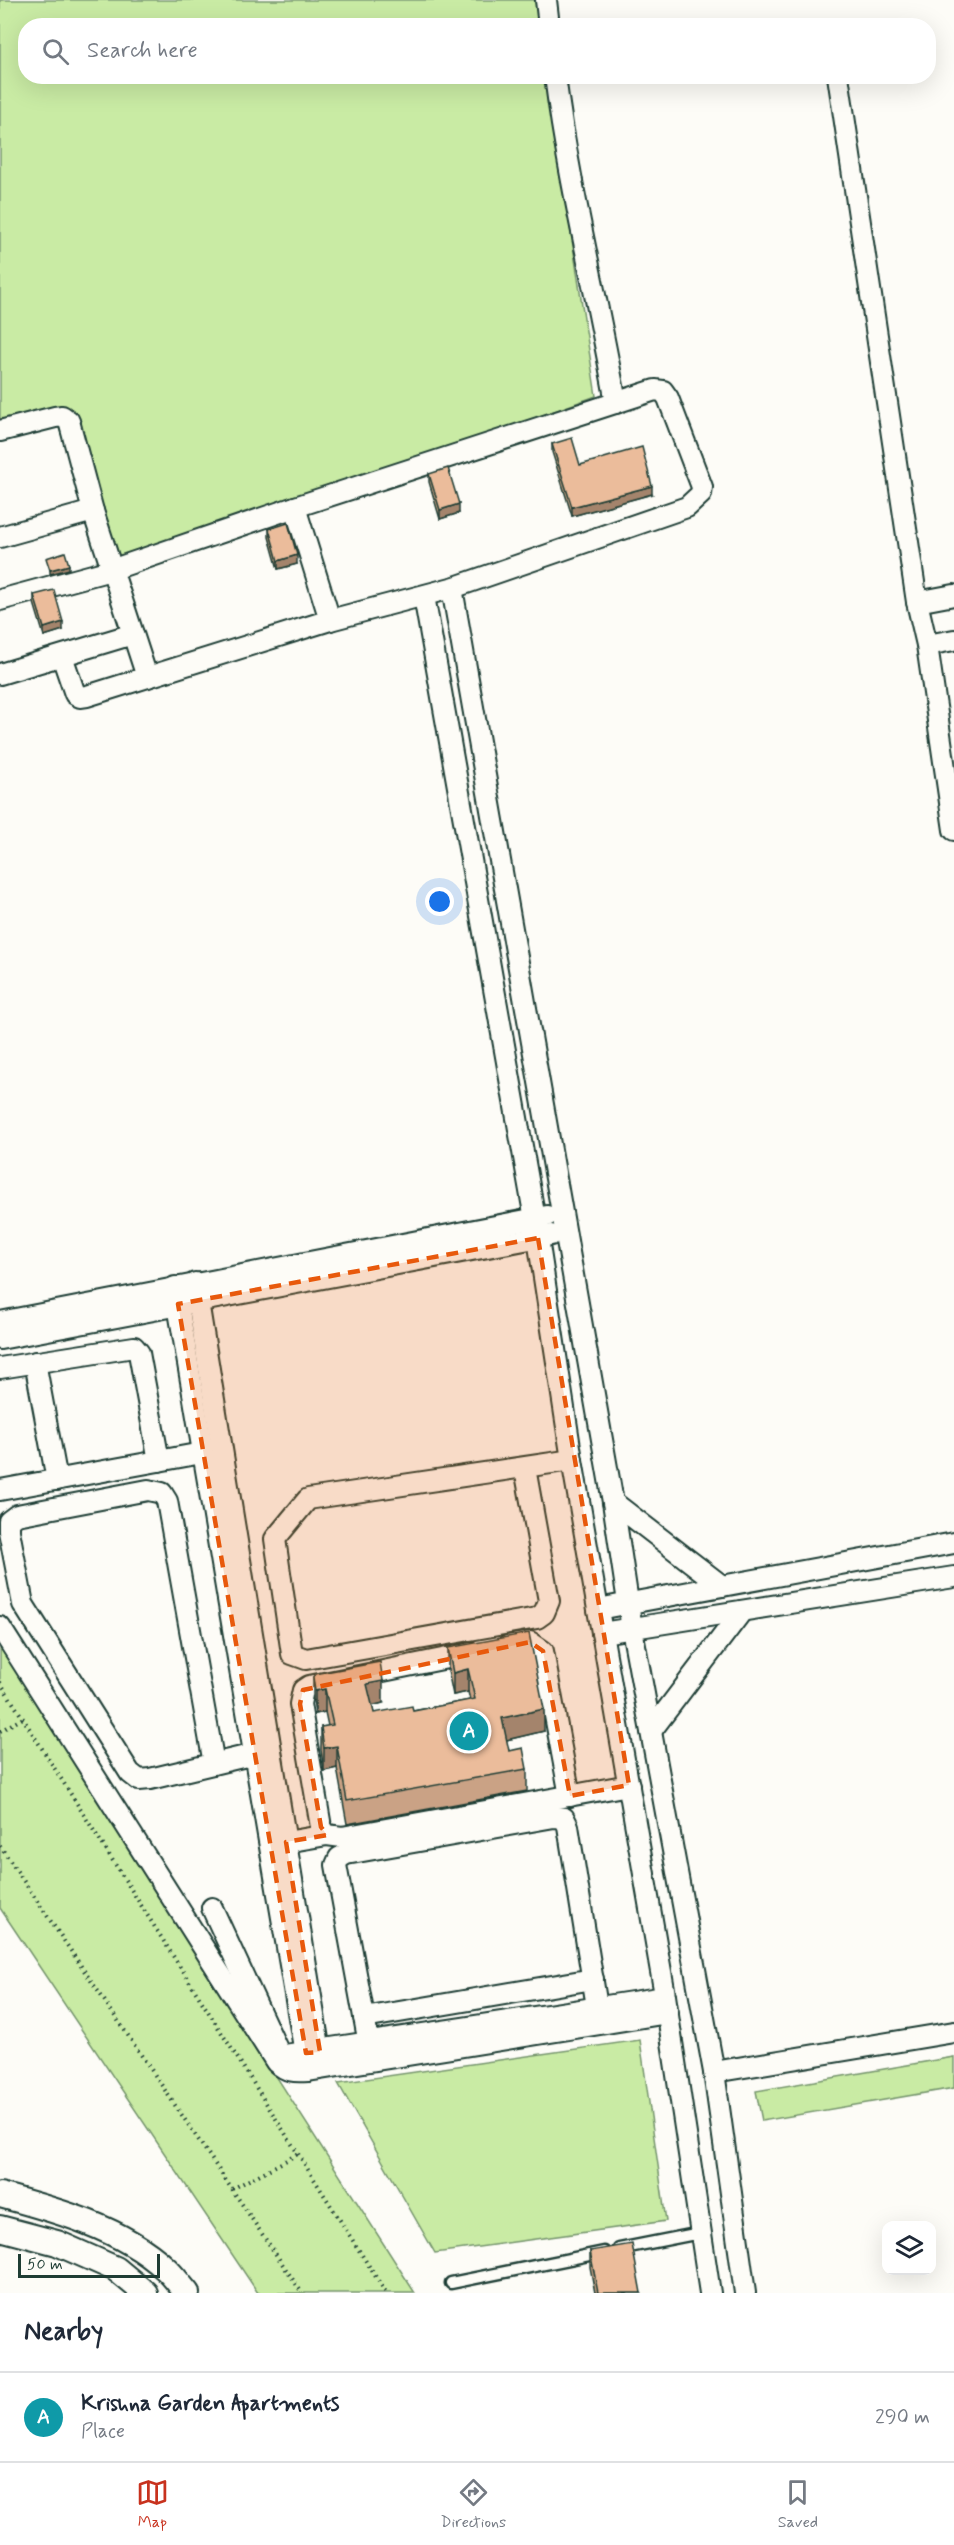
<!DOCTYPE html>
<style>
:root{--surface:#fff;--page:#f2f2f3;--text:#1f2937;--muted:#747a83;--line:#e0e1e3;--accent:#c8321e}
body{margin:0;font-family:Mynerve,sans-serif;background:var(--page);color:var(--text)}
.controls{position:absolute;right:18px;bottom:18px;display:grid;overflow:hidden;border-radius:12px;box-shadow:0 6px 24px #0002}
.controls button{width:54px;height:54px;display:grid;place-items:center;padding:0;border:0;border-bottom:2px solid var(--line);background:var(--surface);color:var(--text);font:30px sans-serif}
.scale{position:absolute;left:18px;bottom:15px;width:142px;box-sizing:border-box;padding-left:6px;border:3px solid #1f3d34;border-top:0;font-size:16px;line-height:21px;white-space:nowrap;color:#1f3d34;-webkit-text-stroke:4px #fdfcf7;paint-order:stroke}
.you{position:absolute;left:440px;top:902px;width:21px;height:21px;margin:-15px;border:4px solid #fff;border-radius:50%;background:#1a73e8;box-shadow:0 0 0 9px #1a73e833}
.badge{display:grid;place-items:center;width:39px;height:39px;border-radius:50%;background:var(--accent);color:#fff;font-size:20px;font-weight:700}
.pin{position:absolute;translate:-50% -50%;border:3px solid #fff;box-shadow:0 2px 6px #0006}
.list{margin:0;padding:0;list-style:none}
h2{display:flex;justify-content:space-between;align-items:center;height:78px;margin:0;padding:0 24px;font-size:26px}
h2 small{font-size:20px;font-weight:400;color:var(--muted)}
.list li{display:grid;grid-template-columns:39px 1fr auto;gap:18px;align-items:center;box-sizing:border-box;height:90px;padding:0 24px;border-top:2px solid var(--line)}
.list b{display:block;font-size:22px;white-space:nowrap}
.list p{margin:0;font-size:20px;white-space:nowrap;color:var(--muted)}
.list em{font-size:20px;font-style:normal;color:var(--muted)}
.icon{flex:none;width:33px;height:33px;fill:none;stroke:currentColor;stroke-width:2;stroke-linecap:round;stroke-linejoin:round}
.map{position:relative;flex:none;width:954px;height:2293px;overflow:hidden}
.search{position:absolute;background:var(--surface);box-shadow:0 6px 24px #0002;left:18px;right:18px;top:18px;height:66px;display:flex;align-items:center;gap:15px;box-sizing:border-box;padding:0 21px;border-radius:24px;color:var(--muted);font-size:22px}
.sheet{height:168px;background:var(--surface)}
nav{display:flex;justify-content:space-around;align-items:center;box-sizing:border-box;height:84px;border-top:2px solid var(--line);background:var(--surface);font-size:16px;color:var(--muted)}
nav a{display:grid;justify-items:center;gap:3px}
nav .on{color:var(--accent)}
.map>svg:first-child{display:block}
.green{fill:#c9eba4;stroke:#74946c;stroke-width:1.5}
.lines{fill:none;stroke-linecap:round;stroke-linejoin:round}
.service-casing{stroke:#1f3d34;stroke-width:15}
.minor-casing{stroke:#1f3d34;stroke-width:24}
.tertiary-casing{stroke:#1f3d34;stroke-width:28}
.path{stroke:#1f3d34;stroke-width:4;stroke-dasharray:1.5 4.5;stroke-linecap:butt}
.service{stroke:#fdfcf7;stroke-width:10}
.minor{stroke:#fdfcf7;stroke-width:20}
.tertiary{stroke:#fdfcf7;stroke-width:24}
.wall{fill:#caa285;stroke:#1f3d34;stroke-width:1.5}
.shaded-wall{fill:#a4846c;stroke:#1f3d34;stroke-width:1.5}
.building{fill:#ebbc9b;stroke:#1f3d34;stroke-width:1.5}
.marked{fill:#e8590c;fill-opacity:0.2;stroke:#e8590c;stroke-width:4.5;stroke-dasharray:12 8;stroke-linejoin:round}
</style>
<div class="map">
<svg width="954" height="2293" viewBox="0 0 954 2293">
<rect width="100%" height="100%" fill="#fdfcf7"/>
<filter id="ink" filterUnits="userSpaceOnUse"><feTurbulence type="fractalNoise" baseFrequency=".0167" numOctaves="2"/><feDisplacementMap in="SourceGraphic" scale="12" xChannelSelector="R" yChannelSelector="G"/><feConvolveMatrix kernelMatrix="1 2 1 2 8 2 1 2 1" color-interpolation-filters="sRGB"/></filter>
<g filter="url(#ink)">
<!-- green -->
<g class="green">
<polygon points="0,0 535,0 539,25 26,26 26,76 547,77 596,396 111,570 55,417 0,422"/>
<polygon points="0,1645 415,2293 258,2293 0,1908"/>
<polygon points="640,2040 666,2221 435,2253 338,2083"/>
<polygon points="954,2057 954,2088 762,2121 756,2091"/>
</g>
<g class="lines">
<!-- service casing -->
<g class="service-casing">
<g id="service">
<polyline points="619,2249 700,2233"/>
<polyline points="451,2283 604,2252"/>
</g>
</g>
<!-- minor casing -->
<g class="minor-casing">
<g id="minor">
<polyline points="546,0 549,26"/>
<path d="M555,76c14,110 42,218 61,327"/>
<polyline points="838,76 917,602 954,595"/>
<polyline points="0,431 55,417 62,416 69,421 93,511"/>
<polyline points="295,507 330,620"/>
<polyline points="0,537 93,511 147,677"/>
<polyline points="452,588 613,1502 632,1629 714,2072 745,2293"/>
<polyline points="424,596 535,1219 572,1460 664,1989 710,2293"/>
<polyline points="0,600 111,570 295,507 655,390 663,391 668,398 702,487 701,494 687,507 455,587 330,620 87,696 80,697 75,694 62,656"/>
<polyline points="917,602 927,645"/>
<polyline points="954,640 927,645 954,830"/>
<polyline points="0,674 133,634"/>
<polyline points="195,1283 320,2052"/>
<polyline points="175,1287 308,2071"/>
<polyline points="0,1322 547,1216"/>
<polyline points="0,1339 551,1235"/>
<polyline points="35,1362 57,1480"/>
<polyline points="0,1368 134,1347 139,1353 159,1461"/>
<polyline points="525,1468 549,1601 544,1613 537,1618 306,1659 292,1654 275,1539 308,1499 572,1460"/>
<polyline points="0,1490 202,1453"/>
<polyline points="613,1502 722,1586"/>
<polyline points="598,1609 954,1543"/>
<path d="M0,1627l276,435c11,10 18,10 32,9l360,-58"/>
<polyline points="602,1633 954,1577"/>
<polyline points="507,1646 530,1642 543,1651 570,1796"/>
<polyline points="472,1653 309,1686 303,1690 300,1704 321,1827 327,1835 342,1837 629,1785"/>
<polyline points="651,1731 742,1611"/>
<polyline points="214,1764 167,1501 162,1493 148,1490 17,1515 9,1521 9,1531 23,1604 130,1773 139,1780 150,1779 242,1757 255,1754"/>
<polyline points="286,1842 327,1835"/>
<polyline points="212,1908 279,2053 285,2055 665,1997"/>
<polyline points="364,2018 593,1979"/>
<polyline points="369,2044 336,1865 339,1858 346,1854 554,1817 564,1818 568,1826 597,2007"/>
<polyline points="714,2072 954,2032"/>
</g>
</g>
<!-- tertiary casing -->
<g class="tertiary-casing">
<g id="tertiary">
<path d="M0,2195c56,15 122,33 165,73 8,7 15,17 22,25"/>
<polyline points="0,2228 57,2243 116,2269 145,2293"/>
</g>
</g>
<!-- path -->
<g class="path">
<polyline points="0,1682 386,2293"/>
<polyline points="0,1731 23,1718"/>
<polyline points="0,1846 302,2293"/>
<polyline points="232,2189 298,2154"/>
</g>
<!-- service -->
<use href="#service" class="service"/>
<!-- minor -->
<use href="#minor" class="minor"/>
<!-- tertiary -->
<use href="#tertiary" class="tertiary"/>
</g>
<!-- wall -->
<g class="wall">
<polygon points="552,444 580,465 652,494 572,516 552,452"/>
<polygon points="429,474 459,513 440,519 429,482"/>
<polygon points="269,529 297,564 278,569 269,537"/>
<polygon points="34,595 63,630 44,636 34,603"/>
<polygon points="448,1648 544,1731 506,1740 509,1751 527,1769 527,1791 347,1824 337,1768 324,1771 321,1750 321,1727 328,1726 325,1712 315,1714 313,1699 313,1677 383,1703 372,1706 374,1713 413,1711 470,1700 468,1692 453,1695 448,1671"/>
<polygon points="590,2251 641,2293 595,2293 590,2267"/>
</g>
<!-- shaded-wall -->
<g class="shaded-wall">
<polygon points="652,486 652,494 572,516 572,507"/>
<polygon points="459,504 459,513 440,519 440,510"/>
<polygon points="297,555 297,564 278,569 278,561"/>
<polygon points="69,565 69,569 50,574 50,570"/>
<polygon points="63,622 63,630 44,636 44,628"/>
<polygon points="468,1669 468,1692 453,1695 453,1673"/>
<polygon points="383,1681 383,1703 367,1707 367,1684"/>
<polygon points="325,1689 325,1712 315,1714 315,1691"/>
<polygon points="544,1709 544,1731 502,1741 502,1718"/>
<polygon points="337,1746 337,1768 324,1771 324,1748"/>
</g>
<!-- building -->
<g class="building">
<polygon points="572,438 580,465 642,447 652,486 572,507 552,444"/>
<polygon points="448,468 459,504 440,510 429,474"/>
<polygon points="288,523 297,555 278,561 269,529"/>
<polygon points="65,552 69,565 50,570 46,558"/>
<polygon points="54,590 63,622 44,628 34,595"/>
<polygon points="529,1633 544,1709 502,1718 509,1751 523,1748 527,1769 347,1801 337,1746 324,1748 321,1727 333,1725 325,1689 315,1691 313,1677 315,1674 380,1662 383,1681 367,1684 374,1713 412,1706 413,1711 475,1699 468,1669 453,1673 448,1648"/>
<polygon points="632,2244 641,2293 598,2293 590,2251"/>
</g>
</g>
<!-- marked area -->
<path class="marked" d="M538,1238l91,547 -59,11 -27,-145 -13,-9 -227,48 -3,14 21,123 6,8 -41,7 34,210 -14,1 -128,-749z"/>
</svg>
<div class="controls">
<button><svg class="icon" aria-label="layers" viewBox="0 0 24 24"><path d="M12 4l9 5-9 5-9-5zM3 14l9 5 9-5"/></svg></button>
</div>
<div class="scale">50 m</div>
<div class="you"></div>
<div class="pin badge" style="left:469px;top:1731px;background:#0f9aa8">A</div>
<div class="search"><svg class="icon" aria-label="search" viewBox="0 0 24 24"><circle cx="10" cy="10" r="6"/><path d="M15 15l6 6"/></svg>Search here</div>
</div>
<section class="sheet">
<h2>Nearby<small></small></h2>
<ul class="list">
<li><span class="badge" style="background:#0f9aa8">A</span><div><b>Krishna Garden Apartments</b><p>Place</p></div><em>290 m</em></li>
</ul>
</section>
<nav>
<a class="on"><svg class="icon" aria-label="map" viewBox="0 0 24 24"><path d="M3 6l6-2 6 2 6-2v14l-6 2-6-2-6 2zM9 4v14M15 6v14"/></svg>Map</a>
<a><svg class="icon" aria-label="directions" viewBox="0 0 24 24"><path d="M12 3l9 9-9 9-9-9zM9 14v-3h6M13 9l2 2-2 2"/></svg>Directions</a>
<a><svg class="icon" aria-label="saved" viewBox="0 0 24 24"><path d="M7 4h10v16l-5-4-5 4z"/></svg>Saved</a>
</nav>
